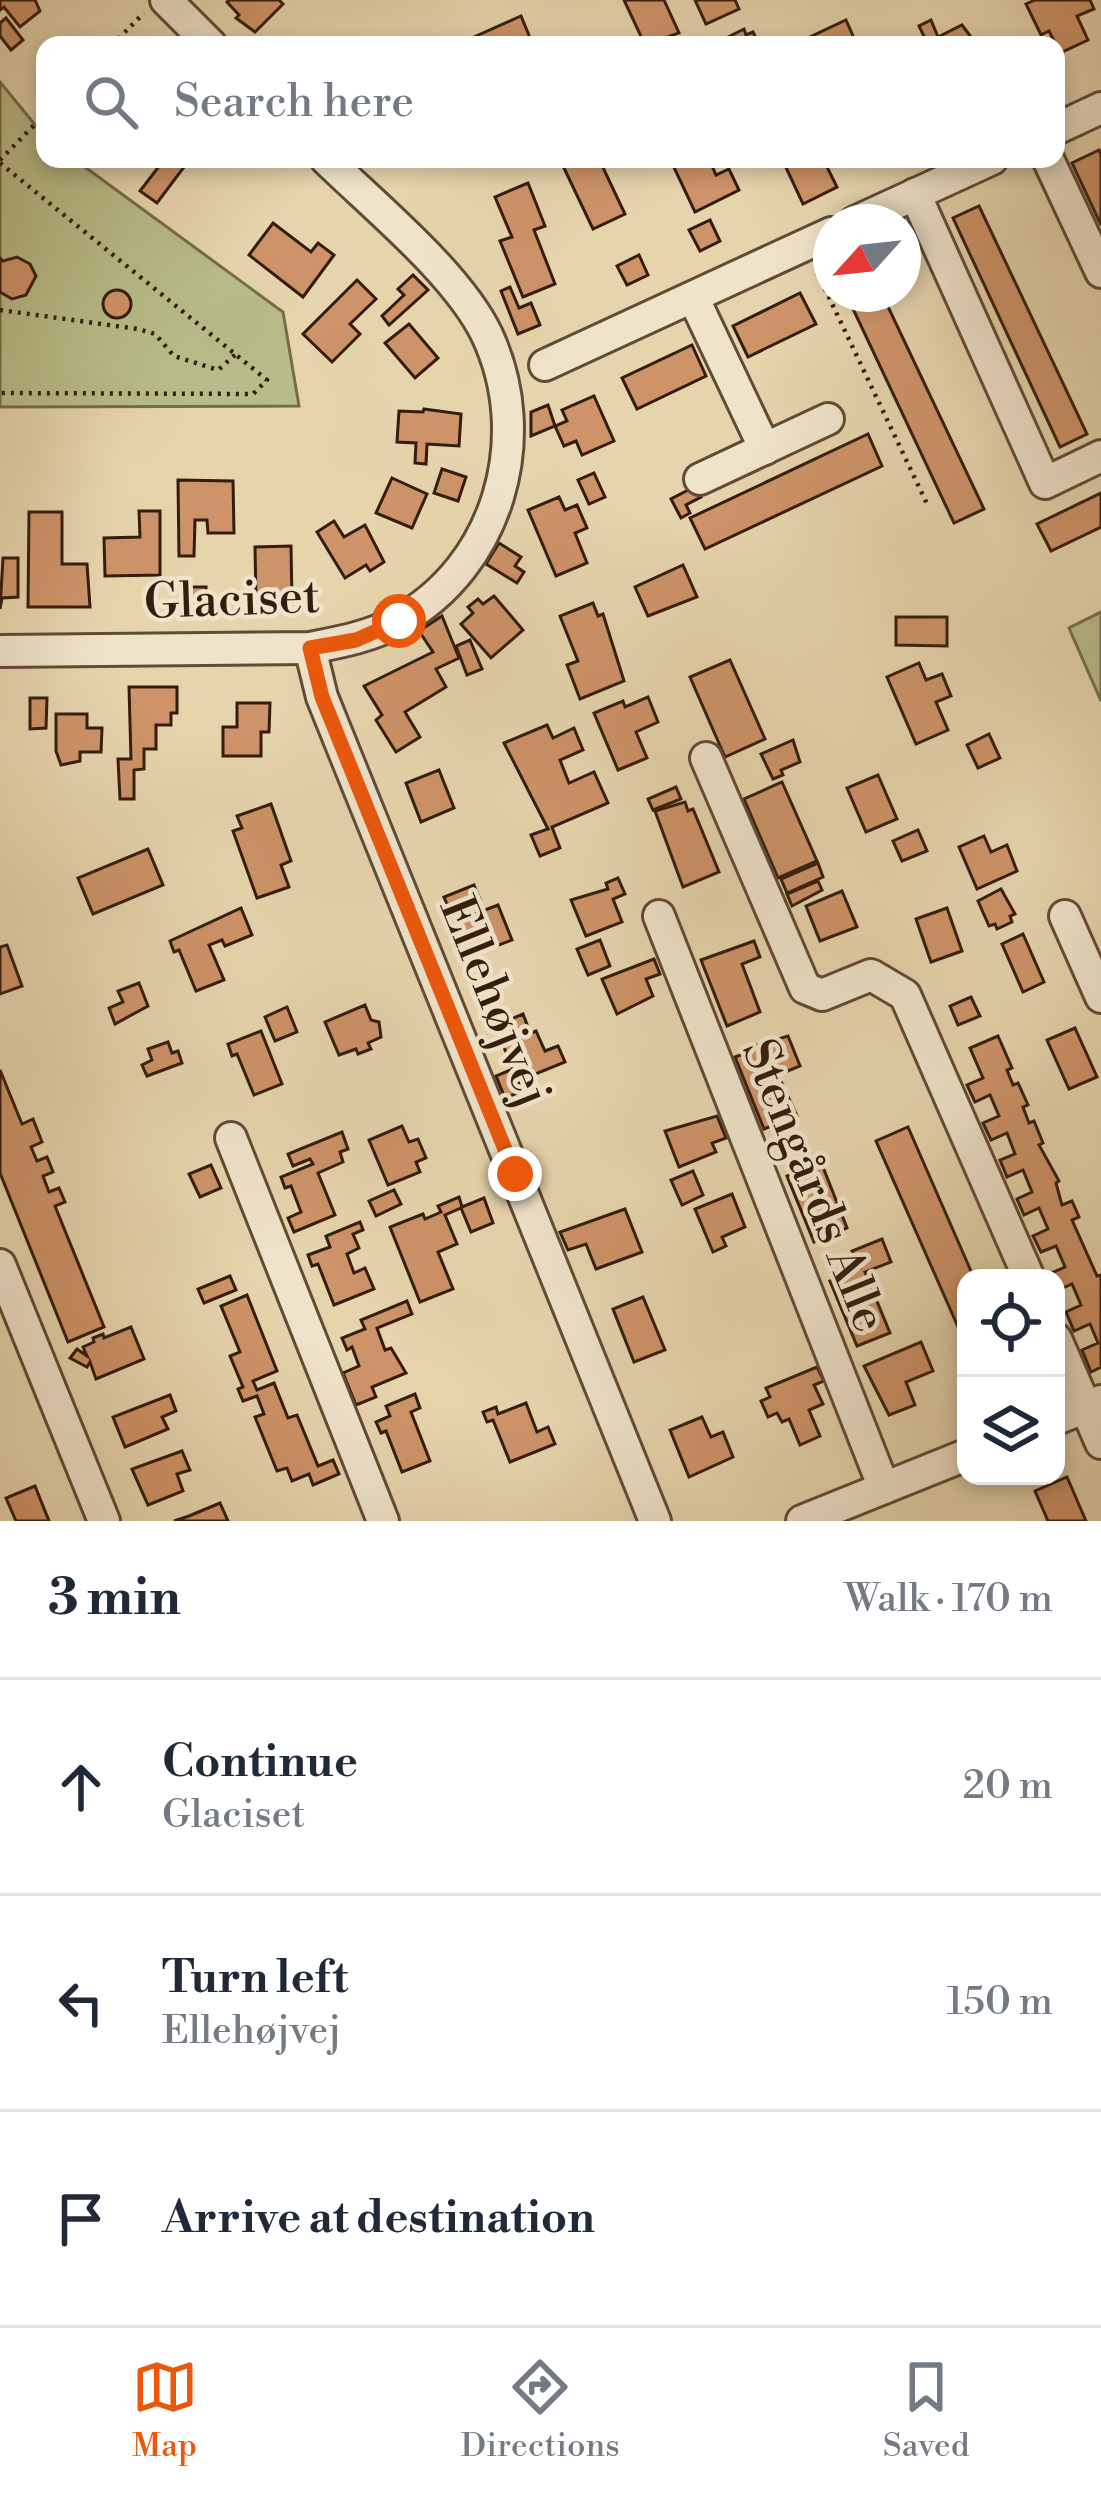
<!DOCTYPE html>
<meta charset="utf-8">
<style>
:root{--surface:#fff;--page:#f6f6f7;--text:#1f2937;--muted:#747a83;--line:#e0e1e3;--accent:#ea580c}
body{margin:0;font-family:"Libre Bodoni",serif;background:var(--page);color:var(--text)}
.controls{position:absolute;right:36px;bottom:36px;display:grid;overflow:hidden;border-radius:24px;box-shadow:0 6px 18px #0003}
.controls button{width:108px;height:108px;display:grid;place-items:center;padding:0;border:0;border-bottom:3px solid var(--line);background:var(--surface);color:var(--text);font:60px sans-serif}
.compass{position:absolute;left:813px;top:204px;width:108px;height:108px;border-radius:50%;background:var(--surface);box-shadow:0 6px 18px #0003;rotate:243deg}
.stop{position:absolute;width:36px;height:36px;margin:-27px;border:9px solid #ea580c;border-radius:50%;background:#fff}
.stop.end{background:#ea580c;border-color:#fff;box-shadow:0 3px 12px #0008}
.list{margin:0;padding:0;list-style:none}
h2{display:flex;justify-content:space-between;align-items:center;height:156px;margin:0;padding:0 48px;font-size:51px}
h2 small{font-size:39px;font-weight:400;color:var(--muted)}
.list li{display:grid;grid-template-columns:78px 1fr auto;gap:36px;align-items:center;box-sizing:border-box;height:216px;padding:0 48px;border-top:3px solid var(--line)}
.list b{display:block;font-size:45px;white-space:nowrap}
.list p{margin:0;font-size:39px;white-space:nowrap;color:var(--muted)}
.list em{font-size:39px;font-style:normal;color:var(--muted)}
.icon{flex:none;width:66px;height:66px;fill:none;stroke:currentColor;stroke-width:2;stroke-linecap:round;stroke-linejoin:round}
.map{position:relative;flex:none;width:1101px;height:1521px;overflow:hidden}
.search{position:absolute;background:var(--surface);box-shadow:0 6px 18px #0003;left:36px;right:36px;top:36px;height:132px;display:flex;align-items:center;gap:30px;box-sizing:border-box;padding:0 42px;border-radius:24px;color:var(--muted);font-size:45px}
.sheet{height:804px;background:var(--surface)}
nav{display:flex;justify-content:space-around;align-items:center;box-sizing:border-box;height:168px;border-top:3px solid var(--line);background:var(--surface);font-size:33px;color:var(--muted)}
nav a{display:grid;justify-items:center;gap:6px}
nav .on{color:var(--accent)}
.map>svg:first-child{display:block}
.green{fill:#b8bc88;stroke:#766c4b;stroke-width:3}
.building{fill:#ce9368;stroke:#341d0e;stroke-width:3}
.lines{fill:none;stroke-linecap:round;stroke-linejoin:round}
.minor-casing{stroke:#604b36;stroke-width:36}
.path{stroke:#341d0e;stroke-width:4.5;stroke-dasharray:3 6;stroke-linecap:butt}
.minor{stroke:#efe3ca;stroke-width:30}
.route{stroke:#ea580c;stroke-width:15}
.labels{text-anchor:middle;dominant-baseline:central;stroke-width:9;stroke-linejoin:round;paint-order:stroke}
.street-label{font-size:48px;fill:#341d0e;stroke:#efe3ca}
</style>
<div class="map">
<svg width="1101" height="1521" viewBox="0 0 1101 1521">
<rect width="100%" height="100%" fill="#e6d4ad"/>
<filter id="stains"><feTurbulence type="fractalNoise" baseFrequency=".00167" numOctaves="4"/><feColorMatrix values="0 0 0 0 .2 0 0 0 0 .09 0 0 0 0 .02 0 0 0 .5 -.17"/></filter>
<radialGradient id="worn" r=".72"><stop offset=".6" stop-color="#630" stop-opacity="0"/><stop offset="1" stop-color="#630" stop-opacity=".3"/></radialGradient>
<!-- green -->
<g class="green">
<polygon points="0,82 45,137 45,159 74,159 283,312 299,406 0,407"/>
<polygon points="1101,612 1101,701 1069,628"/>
</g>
<!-- building -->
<g class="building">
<polygon points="0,0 35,0 40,11 20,27 4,7 0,10"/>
<polygon points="229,0 279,0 283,4 255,32 236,18 239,15 227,2"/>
<polygon points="624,0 664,0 679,33 645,45"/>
<polygon points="695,0 735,0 739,9 706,24"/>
<polygon points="1035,0 1090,0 1094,9 1077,16 1088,40 1060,53 1049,31 1041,35 1026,4"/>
<polygon points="521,16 533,45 456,45"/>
<polygon points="6,18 23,40 11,50 0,36 0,23"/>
<polygon points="846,20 857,45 814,45 810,37"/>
<polygon points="931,20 938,37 962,25 977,45 928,45 919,26"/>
<polygon points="744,29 746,35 753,32 759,44 726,45 724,39"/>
<polygon points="1099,150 1101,155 1101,225 1072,163"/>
<polygon points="152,159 190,159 157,203 140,191 160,165"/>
<polygon points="578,159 599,159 625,214 593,229 563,166"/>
<polygon points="670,159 709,159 716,175 729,169 739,190 695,212"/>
<polygon points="782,159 845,159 827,167 837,187 803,204"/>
<polygon points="528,183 545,226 534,230 555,284 523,297 500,241 512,237 495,197"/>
<polygon points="979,206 1087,434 1060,447 953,218"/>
<polygon points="710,220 720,241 700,251 689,230"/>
<polygon points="273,223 311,252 318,243 334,255 303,297 249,255"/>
<polygon points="639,255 648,275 627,285 617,266"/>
<polygon points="0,258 3,261 17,257 30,264 36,276 26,295 12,299 0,292"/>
<polygon points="413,275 428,290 389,325 382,316 404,295 398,289"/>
<polygon points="357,280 376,299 350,324 360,334 332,362 303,334"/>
<polygon points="510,287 519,308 531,303 540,325 518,334 501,291"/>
<circle cx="117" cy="304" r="14"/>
<polygon points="800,293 816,324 748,357 733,326"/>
<polygon points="846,294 882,294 984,509 954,523"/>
<polygon points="409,324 438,358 415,378 385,343"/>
<polygon points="692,345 706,376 637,409 622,378"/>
<polygon points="594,396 614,441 582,455 576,441 564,446 555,426 567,421 562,410"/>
<polygon points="548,405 555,426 531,436 531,412"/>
<polygon points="424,409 461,414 459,446 427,444 426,464 415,463 416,443 397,442 399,411 423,412"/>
<polygon points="868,434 882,466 705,549 690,518"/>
<polygon points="442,469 466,477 458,501 434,493"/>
<polygon points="594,473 605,497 589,504 578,480"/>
<polygon points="392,478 427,494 412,528 376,513"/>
<polygon points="178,480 233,481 234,533 208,533 207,520 195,520 194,556 179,556"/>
<polygon points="696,486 701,497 686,505 690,513 681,518 671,499"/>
<polygon points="1101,493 1101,527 1051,551 1037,524"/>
<polygon points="559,497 565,510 577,505 587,528 575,533 587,563 556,576 528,510"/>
<polygon points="139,511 160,511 160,575 105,576 104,538 140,537"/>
<polygon points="29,512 62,512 62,564 87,564 90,607 28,607"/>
<polygon points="334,521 344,537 365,525 384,562 370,571 366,565 345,578 317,532"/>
<polygon points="499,543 521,557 515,566 524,572 517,583 486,564"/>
<polygon points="291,546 292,602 256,603 255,547"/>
<polygon points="3,558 18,558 18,597 2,598 0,609"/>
<polygon points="683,565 697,597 648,616 635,587"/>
<polygon points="188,587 206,587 205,613 188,612"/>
<polygon points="494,596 523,630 491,658 461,624 473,613 468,607 478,599 483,604"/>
<polygon points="593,603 598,616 603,614 624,681 580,699 567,665 578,661 560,616"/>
<polygon points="442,616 459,658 436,669 446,687 405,712 420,737 396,752 376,720 382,715 364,686 433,652 419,631"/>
<polygon points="896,617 947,617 947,646 896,645"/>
<polygon points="470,640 482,669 467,675 456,646"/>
<polygon points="730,660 765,739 725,757 690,677"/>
<polygon points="919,663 926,680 942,674 951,696 936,702 948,730 916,744 887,677"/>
<polygon points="129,687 177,687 177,713 171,713 171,725 156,725 156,749 144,749 144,769 134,770 134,799 120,799 118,759 131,759"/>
<polygon points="648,697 658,722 636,732 647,758 618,770 594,713 623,701 625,707"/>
<polygon points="30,698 47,698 46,728 30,729"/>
<polygon points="237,703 270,703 269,732 261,732 261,756 223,756 223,727 237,727"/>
<polygon points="56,714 87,714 87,728 102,728 101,752 80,752 80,761 61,765 56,751"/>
<polygon points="547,725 553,738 574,728 583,750 560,760 569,783 594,772 608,803 552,827 560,848 540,856 531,835 548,829 504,743"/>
<polygon points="989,734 1000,758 978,768 967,745"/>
<polygon points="793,740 800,762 781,770 783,775 773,779 761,754"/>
<polygon points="439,770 454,808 421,822 406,783"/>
<polygon points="878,775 897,819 866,832 847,788"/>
<polygon points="782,782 817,861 778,878 744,799"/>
<polygon points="676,787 681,799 653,810 648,799"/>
<polygon points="685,802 688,811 693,809 719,872 683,887 655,811"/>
<polygon points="271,804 291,861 281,865 289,887 257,898 233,831 242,828 237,816"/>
<polygon points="918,830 927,851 902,861 893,841"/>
<polygon points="984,836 991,852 1007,845 1017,871 977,889 959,847"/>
<polygon points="148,849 163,885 93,914 78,878"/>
<polygon points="818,863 823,877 787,893 781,879"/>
<polygon points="618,878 625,894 613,899 622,922 586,936 571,900 608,889 606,883"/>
<polygon points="818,881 822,890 792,906 787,894"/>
<polygon points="474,885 480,899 450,912 444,897"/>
<polygon points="1001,889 1015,914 1010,916 1012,922 997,929 995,924 989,926 978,901"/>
<polygon points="842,891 857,927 820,941 806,906"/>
<polygon points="498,905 512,940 462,959 448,924"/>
<polygon points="241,908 252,935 225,946 222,940 209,945 224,980 196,991 179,950 174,952 170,941"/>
<polygon points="947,908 962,951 931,962 916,919"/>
<polygon points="1023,934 1044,982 1023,992 1002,944"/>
<polygon points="600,940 610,966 588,975 577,949"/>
<polygon points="754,941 760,957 742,964 760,1012 727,1026 701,960"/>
<polygon points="7,945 22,986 0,994 0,947"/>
<polygon points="654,959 660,974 646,979 653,996 617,1014 602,979"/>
<polygon points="139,983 148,1006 115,1024 109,1008 123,1002 118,991"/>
<polygon points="971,997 980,1016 958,1025 950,1006"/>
<polygon points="365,1005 371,1020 379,1022 381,1037 368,1043 371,1049 358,1054 356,1049 339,1055 325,1022"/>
<polygon points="287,1007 297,1032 275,1041 265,1017"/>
<polygon points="523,1014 528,1027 502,1038 497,1025"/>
<polygon points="1075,1028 1097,1077 1069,1089 1047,1040"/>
<polygon points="261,1031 282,1084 254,1095 237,1054 232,1056 228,1044"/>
<polygon points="536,1031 545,1051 558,1046 565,1062 518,1081 522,1091 505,1098 496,1076 513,1069 503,1045"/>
<polygon points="788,1036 800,1066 778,1075 797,1116 764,1129 735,1057 752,1051 751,1047"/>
<polygon points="998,1036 1012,1068 1007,1070 1013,1085 1018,1083 1028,1105 1023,1107 1029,1123 1034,1121 1043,1143 1039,1145 1059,1181 1056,1183 1060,1198 1062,1205 1072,1201 1079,1217 1072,1220 1097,1276 1101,1275 1101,1367 1091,1372 1082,1350 1098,1343 1090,1324 1074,1331 1066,1312 1081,1305 1072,1284 1056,1291 1056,1278 1049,1274 1065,1267 1056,1246 1041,1252 1033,1236 1048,1229 1039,1208 1024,1215 1017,1199 1032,1192 1023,1170 1007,1177 1000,1160 1015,1154 1007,1133 991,1140 983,1123 999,1116 990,1095 975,1102 967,1085 983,1078 970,1048"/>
<polygon points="168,1042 172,1053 178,1051 182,1063 147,1076 142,1065 152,1060 148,1049"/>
<polygon points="0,1070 22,1124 33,1119 42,1142 31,1147 37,1161 47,1157 53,1172 43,1176 49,1192 59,1188 65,1202 55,1206 104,1327 68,1342 0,1173"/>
<polygon points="717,1116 726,1138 712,1143 716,1152 679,1167 665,1131"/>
<polygon points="402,1126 409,1142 418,1139 426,1158 416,1162 420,1172 388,1185 369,1140"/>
<polygon points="908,1127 974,1278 966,1278 966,1345 876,1141"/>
<polygon points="342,1132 348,1149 340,1152 343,1162 318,1173 335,1215 294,1232 288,1218 301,1212 291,1186 285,1188 281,1177 313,1164 310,1159 293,1166 288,1154"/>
<polygon points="821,1162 847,1228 814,1242 787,1176"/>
<polygon points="211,1165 221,1188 200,1197 189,1174"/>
<polygon points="693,1171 703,1195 682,1205 671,1180"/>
<polygon points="394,1190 401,1204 376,1216 369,1201"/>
<polygon points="732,1194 745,1227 722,1237 726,1246 713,1252 695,1209"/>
<polygon points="459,1197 462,1207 484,1198 493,1223 471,1232 461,1208 445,1215 457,1244 438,1252 453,1289 420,1302 390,1227 423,1214 425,1219 441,1212 438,1206"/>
<polygon points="625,1209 642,1252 596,1269 586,1244 568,1250 560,1232"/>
<polygon points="360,1222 363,1230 353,1234 359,1248 347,1254 354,1273 365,1268 374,1289 334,1305 318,1264 312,1266 308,1255 330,1247 326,1236"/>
<polygon points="882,1239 891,1262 865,1272 890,1333 857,1346 830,1281 860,1268 852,1251"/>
<polygon points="230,1276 236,1290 204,1303 198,1289"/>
<polygon points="247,1295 277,1371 253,1381 257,1390 274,1383 288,1418 297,1415 318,1466 333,1460 339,1474 313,1485 309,1474 292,1481 287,1468 277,1471 255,1417 264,1414 257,1396 243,1401 238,1389 243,1387 230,1356 240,1352 221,1306"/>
<polygon points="643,1297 665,1350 634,1362 613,1309"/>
<polygon points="407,1301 412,1314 377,1328 385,1350 391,1348 406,1373 372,1387 376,1397 356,1405 343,1373 359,1366 352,1347 347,1350 342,1338 365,1329 361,1320"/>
<polygon points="131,1327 144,1359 96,1379 90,1362 87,1367 70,1358 77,1349 87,1356 83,1347 94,1342 93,1338 103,1334 104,1338"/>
<polygon points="921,1342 933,1371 906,1382 915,1405 889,1415 864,1366"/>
<polygon points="817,1367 824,1381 814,1385 823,1404 809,1410 820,1436 800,1445 789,1419 782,1422 777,1413 768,1417 761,1401 770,1397 766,1388"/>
<polygon points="415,1394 420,1408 411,1412 430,1461 402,1472 386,1431 381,1433 376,1422 390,1416 386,1406"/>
<polygon points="170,1395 176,1411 162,1417 168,1429 125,1447 113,1417"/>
<polygon points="526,1403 537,1432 548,1427 555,1444 510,1462 493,1420 487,1422 483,1412 496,1407 498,1414"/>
<polygon points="702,1417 711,1437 723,1432 733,1457 689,1477 670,1430"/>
<polygon points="182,1451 190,1470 177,1474 183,1491 148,1505 132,1469"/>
<polygon points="1067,1477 1086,1521 1048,1521 1035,1491"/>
<polygon points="35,1486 49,1521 16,1521 6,1498"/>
<polygon points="220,1503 228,1521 174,1521 189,1516"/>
</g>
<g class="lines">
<!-- minor casing -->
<g class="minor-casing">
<g id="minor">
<polyline points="166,0 211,45"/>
<polyline points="1056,129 1101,108"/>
<polyline points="1048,159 1101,272"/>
<polyline points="915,194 1045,483 1101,456"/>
<polyline points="855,222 992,159"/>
<polyline points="693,297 765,449"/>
<polyline points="545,365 831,233"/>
<polyline points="700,479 828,419"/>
<polyline points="310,648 322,697 655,1521"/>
<path d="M0,651l310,-3c30,-6 59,-11 87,-26 102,-55 138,-185 90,-287 -29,-61 -112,-128 -161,-176"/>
<polyline points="706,758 805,988 822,995 871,975 905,995 1029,1278"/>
<polyline points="659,916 884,1488"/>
<polyline points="1065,916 1101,997"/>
<polyline points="231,1138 383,1521"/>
<polyline points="0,1265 104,1521"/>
<polyline points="1056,1339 1101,1443"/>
<polyline points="1056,1419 1101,1401"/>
<polyline points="802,1521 966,1455"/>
</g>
</g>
<!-- path -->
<g class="path">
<polyline points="112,45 144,13"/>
<polyline points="0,160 45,114"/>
<polyline points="0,163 267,380 253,394 0,393"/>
<polyline points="817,272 928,506"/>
<polyline points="0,310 138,329 155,334 174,356 218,370 237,353"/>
</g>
<!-- minor -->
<use href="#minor" class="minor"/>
</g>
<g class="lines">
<!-- route -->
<polyline class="route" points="399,621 356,640 310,648 322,697 515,1174"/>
</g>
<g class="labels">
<!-- street labels -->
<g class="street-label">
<text transform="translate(232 601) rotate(-2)">Glaciset</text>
<text transform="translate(494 1002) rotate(68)">Ellehøjvej</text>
<text transform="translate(813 1186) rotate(68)">Stengårds Alle</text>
</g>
</g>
<rect width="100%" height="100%" filter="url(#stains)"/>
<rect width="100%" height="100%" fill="url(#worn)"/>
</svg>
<div class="controls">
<button><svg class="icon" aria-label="locate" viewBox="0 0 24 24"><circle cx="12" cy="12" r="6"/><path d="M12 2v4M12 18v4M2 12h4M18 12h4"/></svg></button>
<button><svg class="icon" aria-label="layers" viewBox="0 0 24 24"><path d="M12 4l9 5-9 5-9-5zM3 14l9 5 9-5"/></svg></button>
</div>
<svg class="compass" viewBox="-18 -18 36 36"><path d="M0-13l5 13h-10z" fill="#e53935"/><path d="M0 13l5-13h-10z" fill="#747a83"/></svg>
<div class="stop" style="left:399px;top:621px"></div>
<div class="stop end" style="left:515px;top:1174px"></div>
<div class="search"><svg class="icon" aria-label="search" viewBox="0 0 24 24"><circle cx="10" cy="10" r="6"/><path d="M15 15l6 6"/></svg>Search here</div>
</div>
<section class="sheet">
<h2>3 min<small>Walk · 170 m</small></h2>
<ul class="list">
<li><svg class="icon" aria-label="ahead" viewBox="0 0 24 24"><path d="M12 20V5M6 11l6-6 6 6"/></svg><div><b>Continue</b><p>Glaciset</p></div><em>20 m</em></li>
<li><svg class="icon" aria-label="left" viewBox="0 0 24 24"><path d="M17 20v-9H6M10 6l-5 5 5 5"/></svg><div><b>Turn left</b><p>Ellehøjvej</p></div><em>150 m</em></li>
<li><svg class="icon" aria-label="arrive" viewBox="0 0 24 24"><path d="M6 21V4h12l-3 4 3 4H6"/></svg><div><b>Arrive at destination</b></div></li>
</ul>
</section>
<nav>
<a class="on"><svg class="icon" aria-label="map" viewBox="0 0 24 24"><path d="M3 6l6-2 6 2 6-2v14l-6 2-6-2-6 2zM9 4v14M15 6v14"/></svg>Map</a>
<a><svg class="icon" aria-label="directions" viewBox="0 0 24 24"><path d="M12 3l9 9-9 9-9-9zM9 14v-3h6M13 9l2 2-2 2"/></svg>Directions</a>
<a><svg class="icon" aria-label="saved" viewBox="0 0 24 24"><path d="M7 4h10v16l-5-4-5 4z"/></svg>Saved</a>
</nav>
